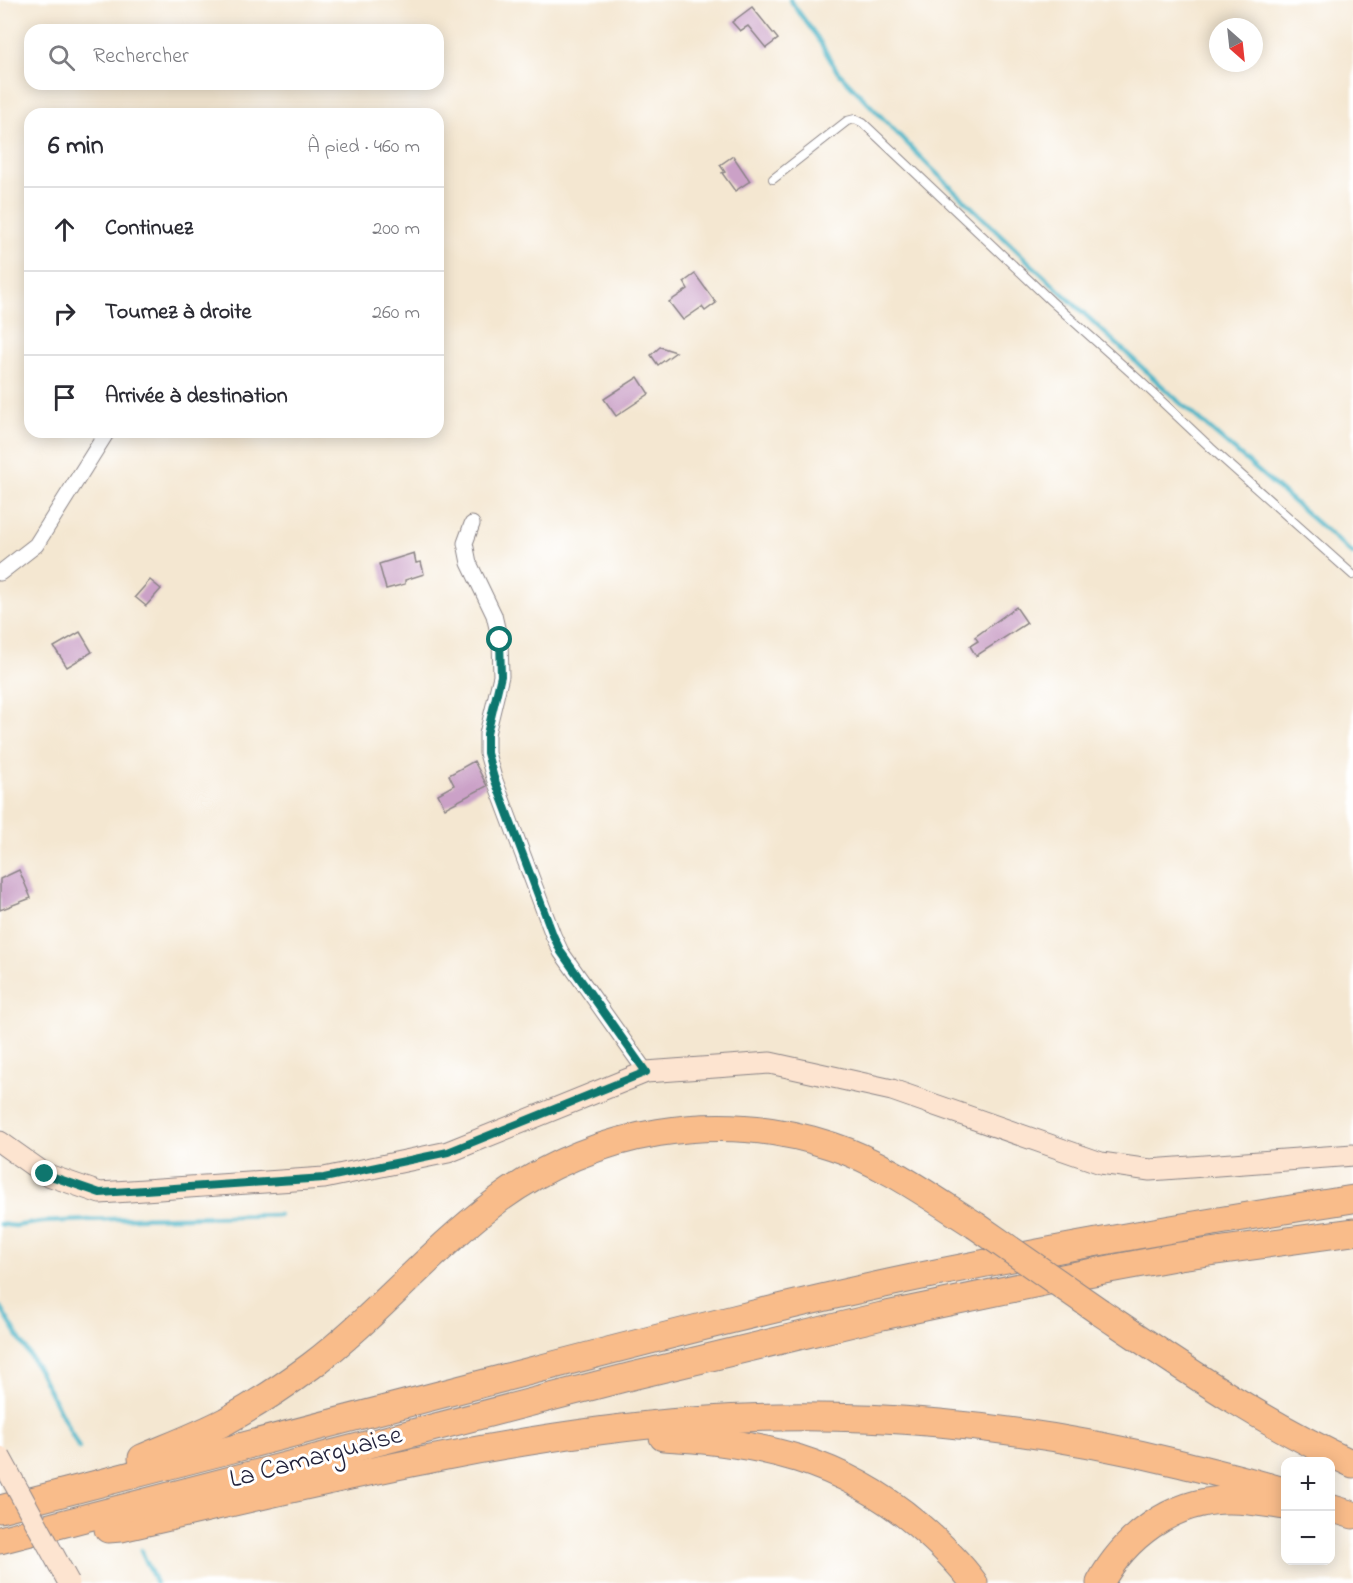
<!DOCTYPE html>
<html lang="fr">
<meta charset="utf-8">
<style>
:root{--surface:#fff;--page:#f2f2f3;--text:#2b2b33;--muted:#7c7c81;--line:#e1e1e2}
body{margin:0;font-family:"Indie Flower",sans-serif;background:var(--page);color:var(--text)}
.controls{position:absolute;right:18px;bottom:18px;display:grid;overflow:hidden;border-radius:12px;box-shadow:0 3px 15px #0003}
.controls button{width:54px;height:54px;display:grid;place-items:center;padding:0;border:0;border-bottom:2px solid var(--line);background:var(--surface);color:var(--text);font:30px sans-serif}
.compass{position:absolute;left:1209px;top:18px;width:54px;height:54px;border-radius:50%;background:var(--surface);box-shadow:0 3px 15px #0003;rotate:153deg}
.stop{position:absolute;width:18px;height:18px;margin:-14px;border:4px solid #0f766e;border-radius:50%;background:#fff}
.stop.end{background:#0f766e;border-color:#fff;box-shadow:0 2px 6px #0008}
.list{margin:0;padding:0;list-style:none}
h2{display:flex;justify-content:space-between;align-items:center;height:78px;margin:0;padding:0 24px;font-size:26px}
h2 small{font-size:20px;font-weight:400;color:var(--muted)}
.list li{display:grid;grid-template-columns:39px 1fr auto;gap:18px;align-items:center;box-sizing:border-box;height:84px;padding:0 24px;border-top:2px solid var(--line)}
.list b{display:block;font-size:22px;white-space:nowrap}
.list em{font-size:20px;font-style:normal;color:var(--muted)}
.icon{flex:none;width:33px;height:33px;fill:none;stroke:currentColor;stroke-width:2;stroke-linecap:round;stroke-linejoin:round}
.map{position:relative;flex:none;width:1353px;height:1583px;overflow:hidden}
.search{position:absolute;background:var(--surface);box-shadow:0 3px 15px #0003;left:24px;top:24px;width:420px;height:66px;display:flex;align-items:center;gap:15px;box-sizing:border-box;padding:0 21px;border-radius:18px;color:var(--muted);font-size:22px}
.panel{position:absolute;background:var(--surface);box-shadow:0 3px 15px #0003;left:24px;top:108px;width:420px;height:330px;border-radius:18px}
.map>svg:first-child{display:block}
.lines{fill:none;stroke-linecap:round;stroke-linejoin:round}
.stream{stroke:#49b4c6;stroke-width:4.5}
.building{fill:#cba1c7}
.lane-casing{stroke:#8b8486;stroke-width:10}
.street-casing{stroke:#8b8486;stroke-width:17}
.secondary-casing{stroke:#8b8486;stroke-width:23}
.highway-casing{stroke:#8b8486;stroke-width:29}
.lane{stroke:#fff;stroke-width:8}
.street{stroke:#fff;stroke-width:15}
.secondary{stroke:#fde4d0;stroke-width:21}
.highway{stroke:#f9bc8a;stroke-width:27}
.secondary-bridge-casing{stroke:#8b8486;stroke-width:23;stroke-linecap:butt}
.highway-bridge-casing{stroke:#8b8486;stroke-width:29;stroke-linecap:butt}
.secondary-bridge{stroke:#fde4d0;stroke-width:21}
.highway-bridge{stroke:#f9bc8a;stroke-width:27}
.route{stroke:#0f766e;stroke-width:8}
.labels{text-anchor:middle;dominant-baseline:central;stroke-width:6;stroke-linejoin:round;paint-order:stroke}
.street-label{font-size:27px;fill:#22223b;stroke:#fff}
</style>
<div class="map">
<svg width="1353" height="1583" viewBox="0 0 1353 1583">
<rect width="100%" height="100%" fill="#fff"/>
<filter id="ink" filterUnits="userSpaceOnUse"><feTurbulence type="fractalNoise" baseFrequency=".0167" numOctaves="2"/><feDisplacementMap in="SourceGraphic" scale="12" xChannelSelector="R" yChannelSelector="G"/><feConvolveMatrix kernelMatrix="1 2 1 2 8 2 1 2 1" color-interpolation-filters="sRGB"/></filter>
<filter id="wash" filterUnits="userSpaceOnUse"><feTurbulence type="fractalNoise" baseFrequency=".008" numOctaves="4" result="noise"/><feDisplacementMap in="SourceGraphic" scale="24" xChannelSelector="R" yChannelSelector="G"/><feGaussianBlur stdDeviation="1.35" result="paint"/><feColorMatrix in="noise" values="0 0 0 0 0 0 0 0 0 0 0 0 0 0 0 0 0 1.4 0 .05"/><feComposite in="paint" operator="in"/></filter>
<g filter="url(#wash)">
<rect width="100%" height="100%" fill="#f4e7d1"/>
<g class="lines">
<!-- stream -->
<g class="stream">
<polyline points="790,0 817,37 837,71 928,165 1034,267 1177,400 1353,554"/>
<polyline points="0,1224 15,1226 41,1222 135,1218 279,1215"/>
<polyline points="0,1307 38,1369 79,1448"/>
<polyline points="141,1550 156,1583"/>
</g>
</g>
<g id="blocks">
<!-- building -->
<g class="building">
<polygon points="752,7 778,39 766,48 748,26 740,31 732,22"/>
<polygon points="733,156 750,181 735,191 722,173 725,172 720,165"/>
<polygon points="695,274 716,303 705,311 702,307 683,320 669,302 688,289 684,282"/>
<polygon points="660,347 676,352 658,365 651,355"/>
<polygon points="638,377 649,394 616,416 604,399"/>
<polygon points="414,553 416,563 421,562 424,574 405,580 405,584 386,589 379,564"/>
<polygon points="150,580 161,589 146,606 135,597"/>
<polygon points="1016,607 1027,623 976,656 970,646 978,641 975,637"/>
<polygon points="80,632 92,652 67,667 54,647"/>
<polygon points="474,761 487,786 445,808 438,794 454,785 449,775"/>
<polygon points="19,870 31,898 0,910 0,879"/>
</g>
</g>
</g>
<g filter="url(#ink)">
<use href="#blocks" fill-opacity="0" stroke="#8b8486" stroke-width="1.5"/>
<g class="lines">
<!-- lane casing -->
<g class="lane-casing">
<polyline id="lane" points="773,179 847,121 855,119 863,123 1051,301 1138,379 1211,448 1353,575"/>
</g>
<!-- street casing -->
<g class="street-casing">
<g id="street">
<polyline points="472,524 465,543 469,563 494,615 500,641 501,676 487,734 487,753 494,778 553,935 561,952 646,1072"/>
<polyline points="0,573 36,545 107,432"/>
</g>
</g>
<!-- secondary casing -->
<g class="secondary-casing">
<polyline id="secondary" points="0,1142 45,1174 100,1193 324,1178 448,1152 646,1072 770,1063 892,1090 1101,1163 1150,1170 1353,1155"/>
</g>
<!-- highway casing -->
<g class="highway-casing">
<g id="highway">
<path d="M1100,1312c82,55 163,111 253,152"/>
<path d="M663,1437c97,5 178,23 254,87 21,18 41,37 57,59"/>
<path d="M142,1458c28,-12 57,-23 84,-37 29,-16 58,-35 85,-55 66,-50 120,-116 187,-166 96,-70 221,-92 334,-54 52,17 97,50 143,79"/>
<polyline points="1330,1508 1353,1515"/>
<path d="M0,1509c167,-43 333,-86 500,-130 146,-38 293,-77 441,-107 136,-28 274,-51 412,-73"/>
<path d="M108,1529l13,-1c189,-43 379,-92 572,-107 163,-13 331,4 489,43 35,9 70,17 104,28"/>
<polyline points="0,1540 632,1376 882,1316 1077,1275 1180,1256 1353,1232"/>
<path d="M1100,1583c25,-46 71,-81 125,-83 20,-1 40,3 60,6"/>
</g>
</g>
<!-- lane -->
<use href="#lane" class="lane"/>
<!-- street -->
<use href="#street" class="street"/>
<!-- secondary -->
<use href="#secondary" class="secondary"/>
<!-- highway -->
<use href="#highway" class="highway"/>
<!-- secondary-bridge casing -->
<g class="secondary-bridge-casing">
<polyline id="secondary-bridge" points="0,1457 69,1583"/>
</g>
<!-- highway-bridge casing -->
<g class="highway-bridge-casing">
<polyline id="highway-bridge" points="975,1225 1100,1312"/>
</g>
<!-- secondary-bridge -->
<use href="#secondary-bridge" class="secondary-bridge"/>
<!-- highway-bridge -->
<use href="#highway-bridge" class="highway-bridge"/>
</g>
</g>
<g class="lines" filter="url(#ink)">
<!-- route -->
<polyline class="route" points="45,1174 100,1193 324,1178 448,1152 646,1072 561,952 553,935 494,778 487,753 487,734 501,676 500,640"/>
</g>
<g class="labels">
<!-- street labels -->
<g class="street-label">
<text transform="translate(316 1458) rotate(-15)">La Camarguaise</text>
</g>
</g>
</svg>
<div class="controls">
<button>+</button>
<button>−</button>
</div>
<svg class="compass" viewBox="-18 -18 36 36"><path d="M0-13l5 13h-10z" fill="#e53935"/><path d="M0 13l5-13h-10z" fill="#7c7c81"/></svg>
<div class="stop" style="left:500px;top:640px"></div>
<div class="stop end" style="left:45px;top:1174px"></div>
<div class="search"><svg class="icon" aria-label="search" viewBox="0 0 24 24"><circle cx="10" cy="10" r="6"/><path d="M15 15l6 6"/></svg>Rechercher</div>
<section class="panel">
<h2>6 min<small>À pied · 460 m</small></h2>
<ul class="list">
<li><svg class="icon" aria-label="ahead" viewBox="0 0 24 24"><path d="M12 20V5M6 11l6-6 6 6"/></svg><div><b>Continuez</b></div><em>200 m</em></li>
<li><svg class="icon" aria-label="right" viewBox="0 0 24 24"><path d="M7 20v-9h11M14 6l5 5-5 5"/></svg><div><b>Tournez à droite</b></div><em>260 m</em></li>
<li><svg class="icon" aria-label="arrive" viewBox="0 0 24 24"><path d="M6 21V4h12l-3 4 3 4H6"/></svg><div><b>Arrivée à destination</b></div></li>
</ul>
</section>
</div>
